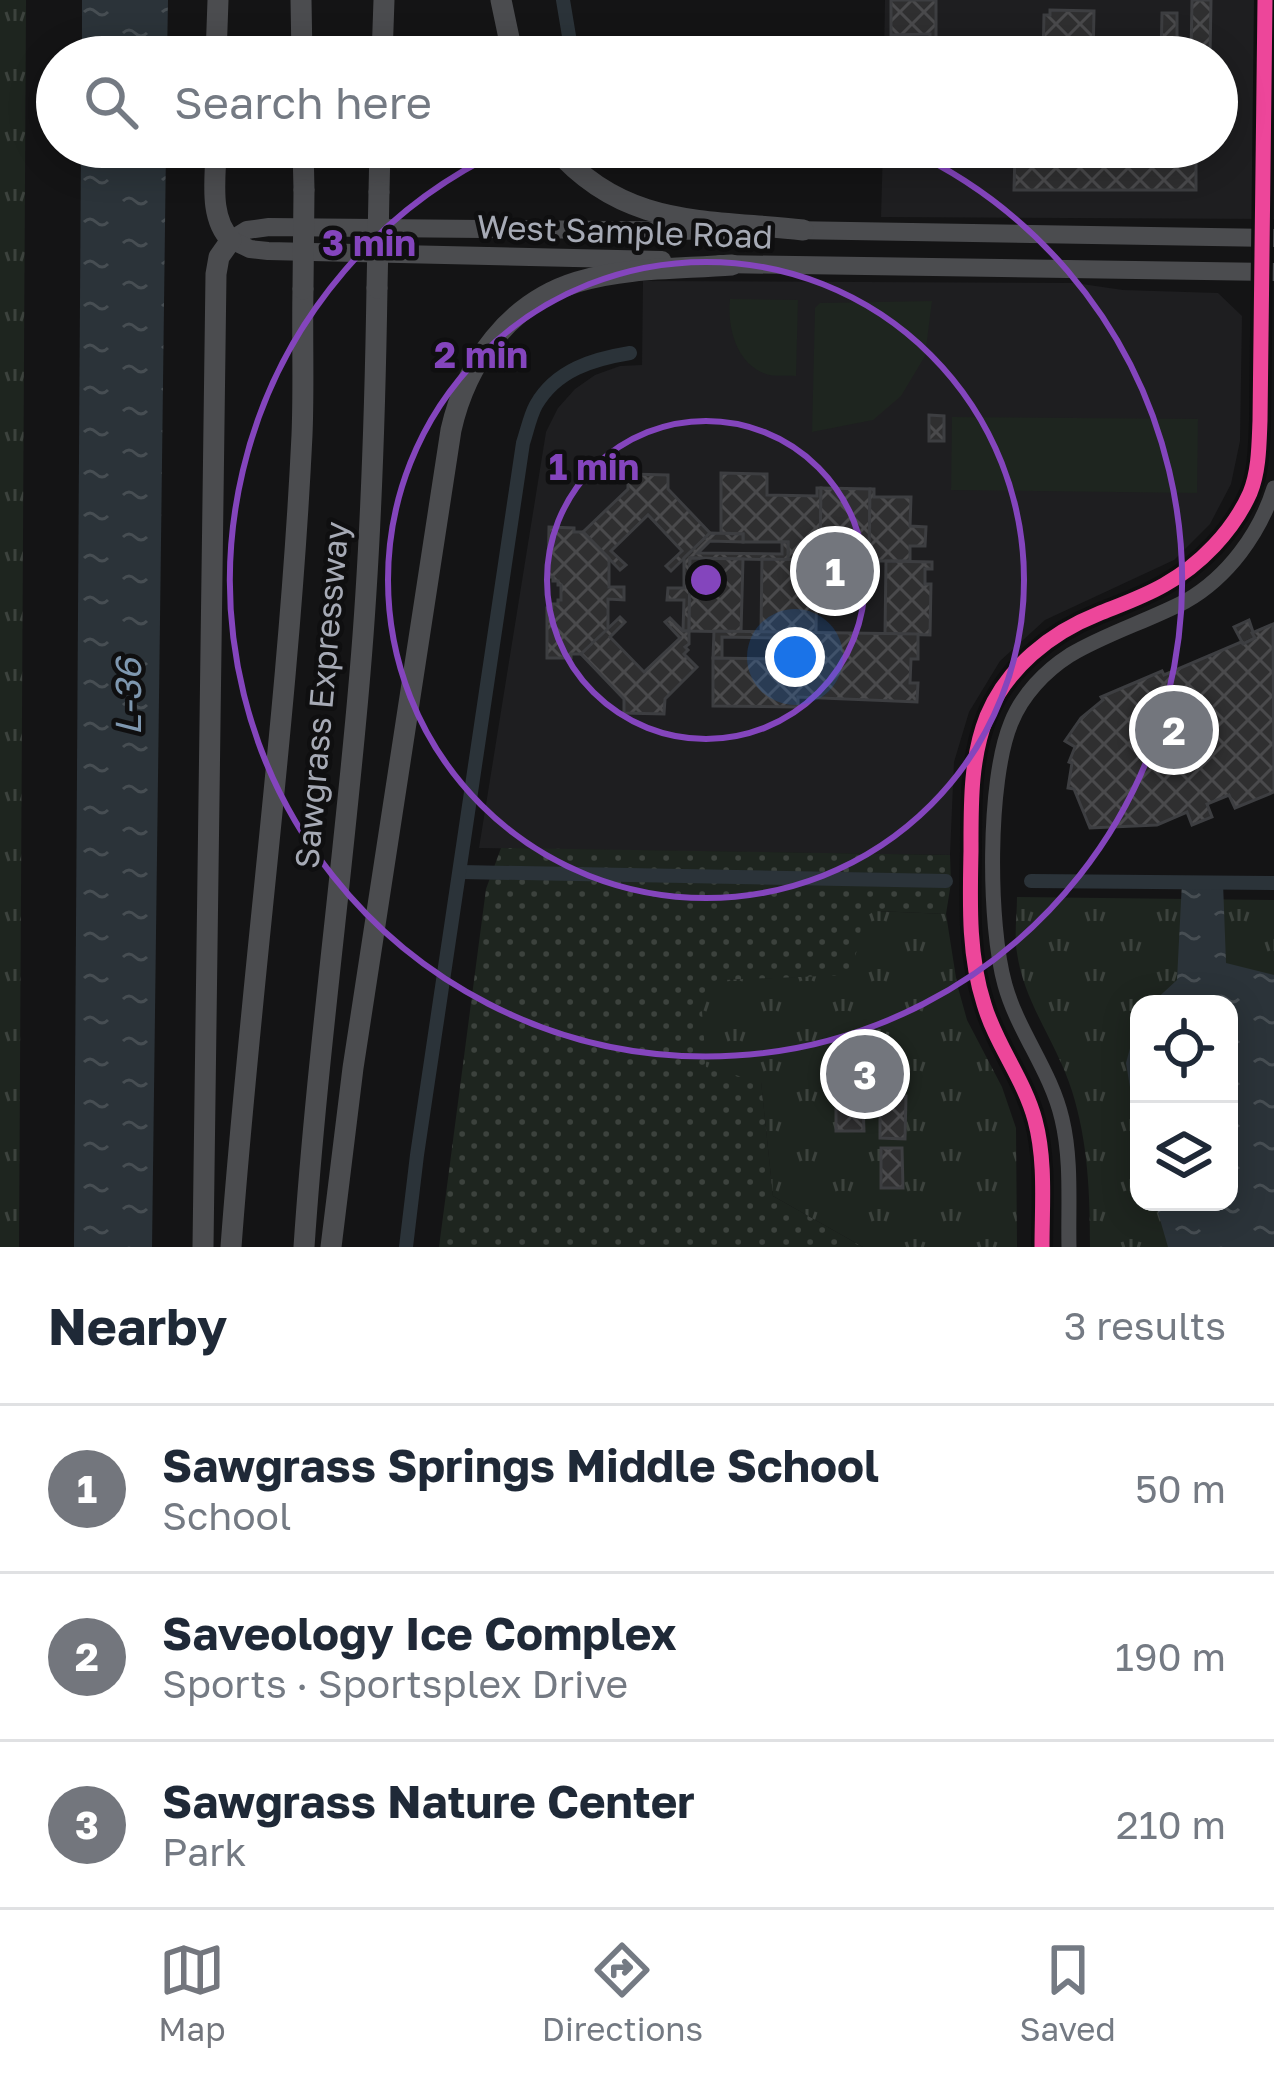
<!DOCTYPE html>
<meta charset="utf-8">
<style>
:root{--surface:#fff;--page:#f6f6f7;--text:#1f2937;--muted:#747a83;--line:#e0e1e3;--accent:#73767d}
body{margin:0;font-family:"Golos Text",sans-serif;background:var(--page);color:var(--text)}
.controls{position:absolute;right:36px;bottom:36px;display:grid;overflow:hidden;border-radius:24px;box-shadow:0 6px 30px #0003}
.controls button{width:108px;height:108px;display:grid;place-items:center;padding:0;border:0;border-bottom:3px solid var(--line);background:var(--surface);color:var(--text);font:60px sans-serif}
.you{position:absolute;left:795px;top:657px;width:42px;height:42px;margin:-30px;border:9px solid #fff;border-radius:50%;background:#1a73e8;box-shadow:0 0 0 18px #1a73e833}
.badge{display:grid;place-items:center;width:78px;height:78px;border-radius:50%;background:var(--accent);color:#fff;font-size:39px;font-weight:700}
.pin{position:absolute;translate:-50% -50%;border:6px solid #fff;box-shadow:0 3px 12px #0006}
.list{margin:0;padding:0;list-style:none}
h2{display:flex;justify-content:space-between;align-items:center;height:156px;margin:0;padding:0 48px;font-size:51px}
h2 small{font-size:39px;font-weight:400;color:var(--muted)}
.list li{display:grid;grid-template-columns:78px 1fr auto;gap:36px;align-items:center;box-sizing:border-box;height:168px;padding:0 48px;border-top:3px solid var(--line)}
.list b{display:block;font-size:45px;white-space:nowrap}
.list p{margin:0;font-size:39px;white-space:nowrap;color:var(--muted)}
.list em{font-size:39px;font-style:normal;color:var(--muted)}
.icon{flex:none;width:66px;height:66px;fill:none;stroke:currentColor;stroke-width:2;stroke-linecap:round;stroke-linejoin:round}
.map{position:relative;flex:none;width:1274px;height:1247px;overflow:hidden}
.search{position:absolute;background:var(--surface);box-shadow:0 6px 30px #0003;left:36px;right:36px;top:36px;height:132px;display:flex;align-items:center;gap:30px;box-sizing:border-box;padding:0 42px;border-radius:66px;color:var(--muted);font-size:45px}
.sheet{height:660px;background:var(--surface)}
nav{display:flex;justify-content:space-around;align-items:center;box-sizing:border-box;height:168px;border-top:3px solid var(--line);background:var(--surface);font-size:33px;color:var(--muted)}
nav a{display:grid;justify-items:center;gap:6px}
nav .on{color:var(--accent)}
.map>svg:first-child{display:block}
.built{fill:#1e1e20}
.grass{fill:url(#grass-dots)}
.park{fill:url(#park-tufts);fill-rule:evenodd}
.pitch{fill:#1e251f}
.water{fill:url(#water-ripples)}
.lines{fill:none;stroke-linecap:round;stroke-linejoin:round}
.canal{stroke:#2b3339;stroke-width:14}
.building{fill:url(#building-cross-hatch);stroke:#3d3e41;stroke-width:3}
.minor{stroke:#494a4d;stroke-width:15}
.major{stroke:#4b4c4f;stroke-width:18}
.highway{stroke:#4b4c4f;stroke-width:21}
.highway-bridge{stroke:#4b4c4f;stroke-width:21}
.cycleway-casing{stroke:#0f0f10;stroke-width:22}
.cycleway{stroke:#ed469a;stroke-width:15}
.ring{fill:none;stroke:#8445bd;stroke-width:6}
.labels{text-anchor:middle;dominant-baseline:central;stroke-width:9;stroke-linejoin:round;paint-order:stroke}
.street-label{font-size:33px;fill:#a6aab5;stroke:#0f0f10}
.water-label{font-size:36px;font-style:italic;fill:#7e97af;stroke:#0f0f10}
.centre{fill:#8445bd;stroke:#0f0f10;stroke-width:6}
.ring-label{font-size:36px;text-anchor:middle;font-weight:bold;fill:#8445bd;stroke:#0f0f10;stroke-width:9;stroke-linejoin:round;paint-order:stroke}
</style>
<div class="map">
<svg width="1274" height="1247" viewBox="0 0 1274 1247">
<defs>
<pattern id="grass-dots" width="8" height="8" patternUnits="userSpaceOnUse" patternTransform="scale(3)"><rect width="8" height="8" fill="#1e251f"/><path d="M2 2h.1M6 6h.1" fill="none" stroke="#3c423d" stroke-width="1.8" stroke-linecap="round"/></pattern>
<pattern id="park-tufts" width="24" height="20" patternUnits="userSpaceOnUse" patternTransform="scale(3)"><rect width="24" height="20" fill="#1e251f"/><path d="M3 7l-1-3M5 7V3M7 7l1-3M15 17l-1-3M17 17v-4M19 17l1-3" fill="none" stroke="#3c423d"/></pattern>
<pattern id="water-ripples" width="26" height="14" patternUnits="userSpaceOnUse" patternTransform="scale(3)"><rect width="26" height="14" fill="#2b3339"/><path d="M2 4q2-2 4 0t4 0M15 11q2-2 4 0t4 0" fill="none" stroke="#474e53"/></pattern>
<pattern id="building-cross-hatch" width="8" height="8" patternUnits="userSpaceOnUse" patternTransform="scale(3)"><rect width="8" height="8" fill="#2f2f30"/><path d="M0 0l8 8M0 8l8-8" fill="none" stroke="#4a4a4c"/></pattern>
</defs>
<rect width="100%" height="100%" fill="#141415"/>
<!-- built -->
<g class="built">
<polygon points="885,0 1274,0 1274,219 881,217 883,147 1217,147 1217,57 884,57"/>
<polygon points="643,281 1075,283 1123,290 1218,293 1242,316 1240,441 1231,484 1210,524 1174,560 1045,620 1000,661 969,712 954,762 950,855 479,848 546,432 558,408 575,389 595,375 620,366 642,365"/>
</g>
<!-- grass -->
<polygon class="grass" points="501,848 950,855 951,883 946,914 876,911 861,941 850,976 723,980 761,1081 773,1196 863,1247 439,1247 486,889"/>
<!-- park -->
<g class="park">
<polygon points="0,0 26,0 19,1247 0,1247"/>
<path d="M1017,897l257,3v347h-184c0,-54 -2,-105 -18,-156 -15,-48 -48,-88 -55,-138 -3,-17 0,-38 0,-56zM1139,1004h90v198h-90z"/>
<polygon points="875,911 946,914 957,984 967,1020 1002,1087 1016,1128 1017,1247 863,1247 773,1196 761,1082 706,1067 701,997 723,980 849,975 860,941 861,919"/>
</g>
<!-- pitch -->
<g class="pitch">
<path d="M730,299l68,1 -2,76c-9,-1 -22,1 -30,-2 -30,-10 -39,-47 -36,-75z"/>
<polygon points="932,301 925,356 901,396 873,420 812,432 815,308 820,303"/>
<polygon points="952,417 1198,419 1197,493 951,490"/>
</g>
<!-- water -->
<g class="water">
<polygon points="82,0 168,0 167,57 82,57"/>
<polygon points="81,147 166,147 152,1247 74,1247"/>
<polygon points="1182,882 1223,883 1226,963 1274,975 1274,1247 1168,1247 1155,1202 1229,1202 1229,1004 1151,1004 1177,980"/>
<polygon points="1139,1015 1139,1141 1126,1063"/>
</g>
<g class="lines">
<!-- canal -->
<g class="canal">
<polyline points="563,0 571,48 576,57"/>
<polyline points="461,872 946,881"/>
<polyline points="1031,881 1274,883"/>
<path d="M406,1247l11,-92 106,-712c4,-12 7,-27 13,-38 20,-35 57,-46 94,-52"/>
</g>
</g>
<!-- building -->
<g class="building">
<polygon points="891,0 936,0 936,46 930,46 930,34 891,35"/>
<polygon points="1192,0 1211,0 1210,57 1191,57"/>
<polygon points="1050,10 1094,11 1093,57 1043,57 1044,15 1050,15"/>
<polygon points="1162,13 1177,13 1177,57 1161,57"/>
<polygon points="1015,153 1196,154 1196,190 1014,190"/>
<polygon points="929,415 944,416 944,441 929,441"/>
<polygon points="721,473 767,474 767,495 817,496 817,488 821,488 820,560 788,560 788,542 743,542 743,534 721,533"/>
<polygon points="628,474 668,475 668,489 710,533 671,571 666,566 682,551 648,515 611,551 626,565 620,570 583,532 628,489"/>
<polygon points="821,488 870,489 869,561 820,560"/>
<polygon points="870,489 874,489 874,497 911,497 910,526 926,527 925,546 910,546 910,561 869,561"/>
<polygon points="549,527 574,528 574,532 583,532 609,558 609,587 624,587 624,600 608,599 608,629 581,654 571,654 571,658 547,658 547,608 552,608 552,604 558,604 558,600 561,600 561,585 558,585 558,581 553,581 553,577 548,577"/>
<polygon points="710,533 743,534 743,542 710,541 698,553 782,554 782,542 788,542 788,560 690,558 689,631 683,631 684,600 667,600 668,588 684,588 684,558"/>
<polygon points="690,558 743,559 741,632 689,631"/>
<polygon points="762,559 817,560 816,633 761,632"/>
<polygon points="886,561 932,562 932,569 925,569 925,584 931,584 930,635 885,634"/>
<polygon points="620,617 625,622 610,637 644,672 680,638 665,622 670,618 683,631 689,631 689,644 685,647 688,650 684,654 697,667 665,699 664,714 624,713 624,699 581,654"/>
<polygon points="1249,620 1255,638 1243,644 1234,627"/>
<polygon points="1273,624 1274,792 1235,808 1229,795 1207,804 1212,817 1192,825 1187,812 1157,825 1090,828 1074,789 1068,788 1072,763 1069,762 1075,747 1065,741 1081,718 1103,700 1101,697 1162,671 1164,675 1241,642 1243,644 1255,638 1252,633"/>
<polygon points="714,631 780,632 780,638 722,637 722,658 713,658"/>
<polygon points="780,632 918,634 918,659 911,659 910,683 918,683 917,702 798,697 798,707 713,706 713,658 780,659"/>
<polygon points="880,1096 906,1096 905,1139 880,1138"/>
<polygon points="836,1104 863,1104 864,1131 836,1131"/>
<polygon points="881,1148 902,1148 903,1188 881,1188"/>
</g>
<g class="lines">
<!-- minor -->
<g class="minor">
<path d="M1042,1247c0,-42 4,-86 -7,-127 -11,-41 -39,-75 -51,-116 -16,-50 -14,-101 -13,-153 0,-45 -1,-92 16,-135 20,-48 63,-83 111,-102 22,-9 45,-17 66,-29 36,-20 69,-54 86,-92 9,-22 9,-48 10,-72l5,-421"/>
<path d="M1069,1247c-1,-42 3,-86 -7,-128 -11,-48 -44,-87 -57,-134 -17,-60 -18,-204 6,-262 11,-28 34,-52 59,-68 37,-22 78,-34 116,-54 42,-24 74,-68 88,-113"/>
</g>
<!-- major -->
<g class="major">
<polyline points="790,230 1274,238"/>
<polyline points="231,240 247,230 269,227 720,231"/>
<polyline points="231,240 250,249 268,251 662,260"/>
<polyline points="720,264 1274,272"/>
</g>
<!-- highway -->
<g class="highway">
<polyline points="301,0 302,57"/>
<polyline points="501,0 513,57"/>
<polyline points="216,57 218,0"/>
<polyline points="382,57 384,0"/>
<polyline points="303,147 304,190"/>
<path d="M554,147c70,82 152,72 249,83"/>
<polyline points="379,192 380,147"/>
<path d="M203,1247l13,-973 3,-17 12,-17c-23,-23 -15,-63 -15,-93"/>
<path d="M231,1247c20,-271 58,-540 71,-812 2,-48 0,-97 1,-146"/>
<path d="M304,1247c13,-192 40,-383 56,-574 11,-128 15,-257 17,-385"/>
<path d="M331,1247l22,-179 98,-638c15,-67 58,-127 126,-148 49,-15 104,-13 155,-17"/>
</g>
<!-- highway-bridge -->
<g class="highway-bridge">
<polyline points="377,288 379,192"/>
<polyline points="303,289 304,190"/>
</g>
<!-- cycleway casing -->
<g class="cycleway-casing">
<path id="cycleway" d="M1042,1247c0,-42 4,-86 -7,-127 -11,-41 -39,-75 -51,-116 -16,-50 -14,-101 -13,-153 0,-45 -1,-92 16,-135 20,-48 63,-83 111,-102 22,-9 45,-17 66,-29 36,-20 69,-54 86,-92 9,-22 9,-48 10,-72l5,-421"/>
</g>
<!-- cycleway -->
<use href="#cycleway" class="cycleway"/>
</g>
<!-- distance rings -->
<g class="ring">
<circle cx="706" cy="580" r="159"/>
<circle cx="706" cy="580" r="318"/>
<path d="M907 149A476 476 0 1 1 505 149"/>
</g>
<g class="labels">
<!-- street labels -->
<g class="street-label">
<text transform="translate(625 231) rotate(2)">West Sample Road</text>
<text transform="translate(321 695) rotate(-85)">Sawgrass Expressway</text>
</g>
<!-- water labels -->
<g class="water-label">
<text transform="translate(127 697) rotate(-90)">L-36</text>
</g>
</g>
<circle cx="706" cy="580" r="18" class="centre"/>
<g class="ring-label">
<text x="369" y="256">3 min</text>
<text x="481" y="368">2 min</text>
<text x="594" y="480">1 min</text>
</g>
</svg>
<div class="controls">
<button><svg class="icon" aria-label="locate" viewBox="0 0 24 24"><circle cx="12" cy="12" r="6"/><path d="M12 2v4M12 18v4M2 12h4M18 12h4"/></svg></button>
<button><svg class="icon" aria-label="layers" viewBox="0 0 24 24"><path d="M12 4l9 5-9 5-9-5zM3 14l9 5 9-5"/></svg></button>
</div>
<div class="you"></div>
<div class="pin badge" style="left:835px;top:571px">1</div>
<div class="pin badge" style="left:1174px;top:730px">2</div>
<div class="pin badge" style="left:865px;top:1074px">3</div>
<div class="search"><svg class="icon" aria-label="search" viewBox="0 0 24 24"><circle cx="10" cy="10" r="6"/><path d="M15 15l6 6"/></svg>Search here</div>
</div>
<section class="sheet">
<h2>Nearby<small>3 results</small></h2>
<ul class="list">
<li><span class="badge">1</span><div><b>Sawgrass Springs Middle School</b><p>School</p></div><em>50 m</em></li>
<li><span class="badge">2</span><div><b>Saveology Ice Complex</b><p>Sports · Sportsplex Drive</p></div><em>190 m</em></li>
<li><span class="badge">3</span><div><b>Sawgrass Nature Center</b><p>Park</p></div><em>210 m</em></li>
</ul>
</section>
<nav>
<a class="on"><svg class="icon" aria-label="map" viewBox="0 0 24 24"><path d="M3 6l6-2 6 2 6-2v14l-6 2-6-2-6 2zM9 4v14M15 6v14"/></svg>Map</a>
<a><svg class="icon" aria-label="directions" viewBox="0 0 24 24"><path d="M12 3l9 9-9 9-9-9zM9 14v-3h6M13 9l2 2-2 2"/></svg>Directions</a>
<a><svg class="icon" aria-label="saved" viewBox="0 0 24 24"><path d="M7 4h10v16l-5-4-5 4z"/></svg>Saved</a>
</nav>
